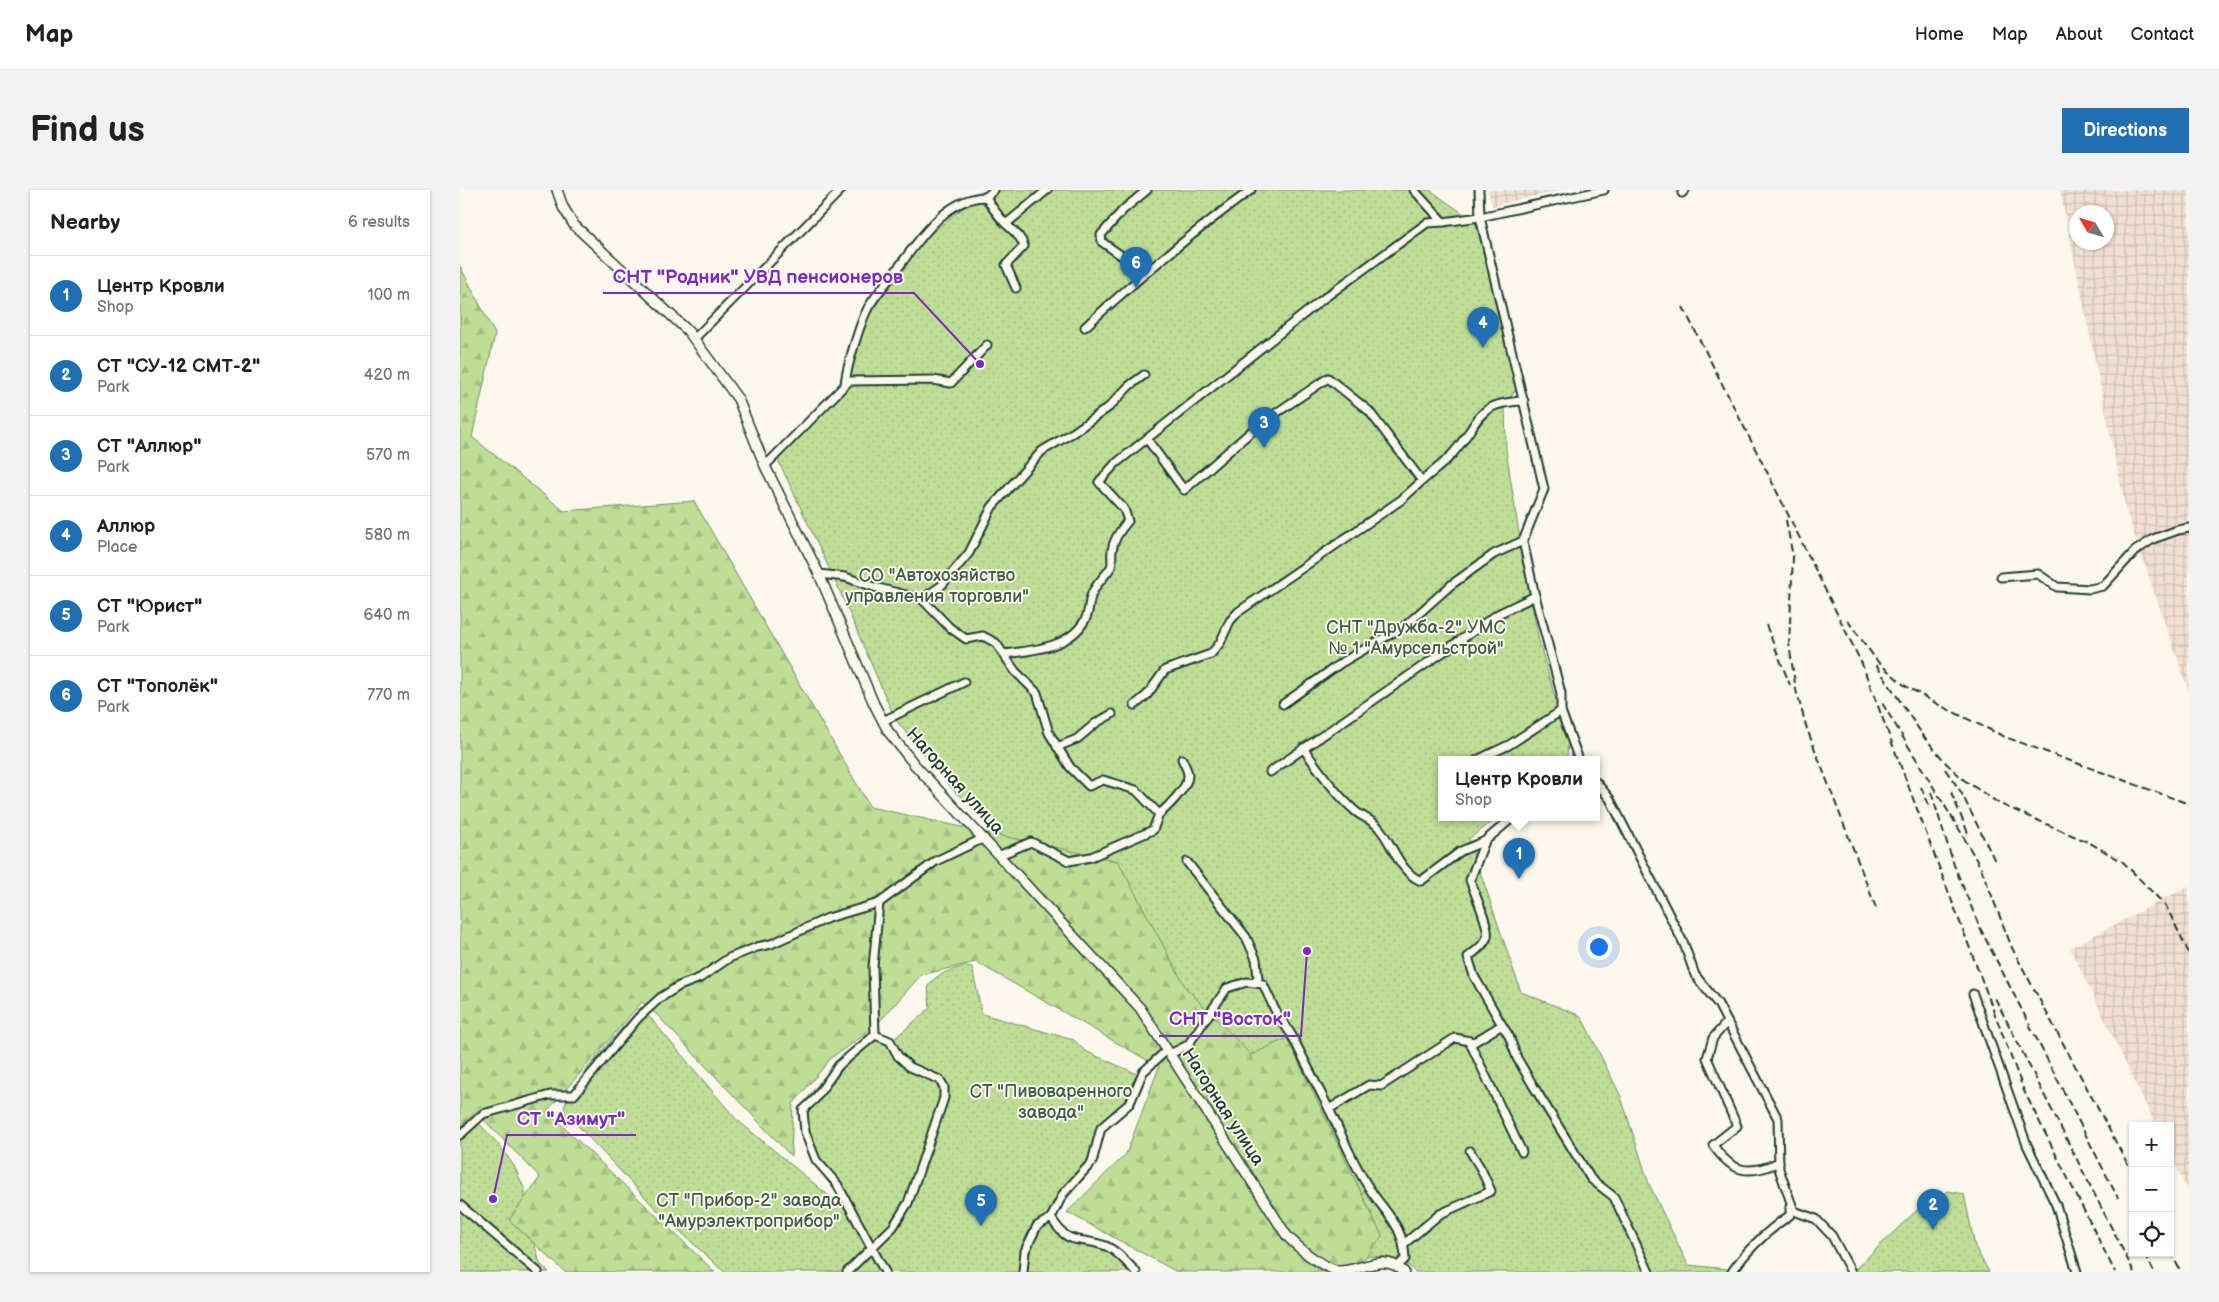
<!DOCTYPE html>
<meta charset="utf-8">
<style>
:root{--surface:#fff;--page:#f2f2f2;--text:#202124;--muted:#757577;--line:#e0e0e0;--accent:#1f6fb2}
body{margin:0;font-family:"Balsamiq Sans",sans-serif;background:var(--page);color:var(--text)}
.controls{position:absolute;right:15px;bottom:15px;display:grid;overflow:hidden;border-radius:0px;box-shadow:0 1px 4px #0004}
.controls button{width:45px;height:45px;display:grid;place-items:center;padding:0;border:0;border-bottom:1px solid var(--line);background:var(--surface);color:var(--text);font:25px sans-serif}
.compass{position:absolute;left:1609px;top:15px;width:45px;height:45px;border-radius:50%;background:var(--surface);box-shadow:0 1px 4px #0004;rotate:308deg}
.you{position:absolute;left:1138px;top:756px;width:18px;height:18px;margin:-12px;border:4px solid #fff;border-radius:50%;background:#1a73e8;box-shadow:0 0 0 8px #1a73e833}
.badge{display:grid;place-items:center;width:32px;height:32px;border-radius:50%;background:var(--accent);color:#fff;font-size:16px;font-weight:700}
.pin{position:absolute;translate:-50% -41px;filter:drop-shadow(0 1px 2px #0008)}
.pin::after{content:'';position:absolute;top:26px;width:18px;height:15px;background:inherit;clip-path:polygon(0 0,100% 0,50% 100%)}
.popup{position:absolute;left:978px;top:566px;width:162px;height:65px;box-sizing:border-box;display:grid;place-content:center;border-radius:0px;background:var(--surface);filter:drop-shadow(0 1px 4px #0005);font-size:16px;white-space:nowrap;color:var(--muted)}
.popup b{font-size:19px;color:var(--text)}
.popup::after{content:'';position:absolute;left:50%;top:100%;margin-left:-10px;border:10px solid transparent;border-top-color:var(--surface)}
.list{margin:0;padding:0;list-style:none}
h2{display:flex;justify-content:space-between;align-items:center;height:65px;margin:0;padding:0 20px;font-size:21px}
h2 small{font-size:16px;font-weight:400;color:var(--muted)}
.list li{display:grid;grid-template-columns:32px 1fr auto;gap:15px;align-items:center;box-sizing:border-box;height:80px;padding:0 20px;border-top:1px solid var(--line)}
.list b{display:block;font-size:19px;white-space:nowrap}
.list p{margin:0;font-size:16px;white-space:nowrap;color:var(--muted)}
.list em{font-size:16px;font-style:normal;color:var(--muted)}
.icon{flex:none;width:28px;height:28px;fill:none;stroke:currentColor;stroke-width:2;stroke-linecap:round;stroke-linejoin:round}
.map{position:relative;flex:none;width:1729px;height:1082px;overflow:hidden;border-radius:0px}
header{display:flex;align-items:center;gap:30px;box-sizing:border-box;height:70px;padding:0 25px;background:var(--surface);border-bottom:1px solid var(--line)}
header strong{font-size:24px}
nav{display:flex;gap:28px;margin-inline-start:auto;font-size:18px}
.intro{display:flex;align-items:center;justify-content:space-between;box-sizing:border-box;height:120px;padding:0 30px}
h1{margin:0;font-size:35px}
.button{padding:12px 22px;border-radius:0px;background:var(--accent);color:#fff;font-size:18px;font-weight:700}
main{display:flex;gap:30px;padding:0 30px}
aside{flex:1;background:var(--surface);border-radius:0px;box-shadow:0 1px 4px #0004}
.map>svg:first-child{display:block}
.industrial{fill:url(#industrial-grid);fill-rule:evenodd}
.green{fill:url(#green-dots);stroke:#6e8e65}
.forest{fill:url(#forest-firs);stroke:#6e8e65}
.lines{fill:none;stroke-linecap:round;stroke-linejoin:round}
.minor-casing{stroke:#1f3d34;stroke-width:11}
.tertiary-casing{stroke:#1f3d34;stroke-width:12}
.minor{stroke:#fbf7ec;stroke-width:7}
.tertiary{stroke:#fbf7ec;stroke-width:9}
.rail{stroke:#1f3d34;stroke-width:2;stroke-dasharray:8 4;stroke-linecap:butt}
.labels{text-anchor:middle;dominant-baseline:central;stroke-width:4;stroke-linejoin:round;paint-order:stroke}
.park-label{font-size:18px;fill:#3f5d48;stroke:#fbf7ec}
.street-label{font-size:18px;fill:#1f3d34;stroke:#fbf7ec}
.leader{fill:none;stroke:#7b2cbf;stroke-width:2}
.callout-dot{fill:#7b2cbf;stroke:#fbf7ec;stroke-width:2}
.callout-label{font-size:19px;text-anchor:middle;font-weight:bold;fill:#7b2cbf;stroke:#fbf7ec;stroke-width:4;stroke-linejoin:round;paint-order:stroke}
</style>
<header>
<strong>Map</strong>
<nav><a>Home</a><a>Map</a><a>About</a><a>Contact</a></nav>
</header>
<div class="intro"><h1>Find us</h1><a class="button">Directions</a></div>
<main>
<aside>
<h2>Nearby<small>6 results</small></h2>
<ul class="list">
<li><span class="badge">1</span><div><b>Центр Кровли</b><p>Shop</p></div><em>100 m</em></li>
<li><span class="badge">2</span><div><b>СТ &quot;СУ-12 СМТ-2&quot;</b><p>Park</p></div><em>420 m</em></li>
<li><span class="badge">3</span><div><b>СТ &quot;Аллюр&quot;</b><p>Park</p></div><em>570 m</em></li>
<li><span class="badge">4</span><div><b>Аллюр</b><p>Place</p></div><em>580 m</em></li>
<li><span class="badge">5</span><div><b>СТ &quot;Юрист&quot;</b><p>Park</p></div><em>640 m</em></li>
<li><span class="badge">6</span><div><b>СТ &quot;Тополёк&quot;</b><p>Park</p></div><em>770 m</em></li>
</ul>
</aside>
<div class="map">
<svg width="1729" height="1082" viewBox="0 0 1729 1082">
<defs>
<pattern id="industrial-grid" width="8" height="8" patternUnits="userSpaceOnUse" patternTransform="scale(1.25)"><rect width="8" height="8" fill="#f2dfd1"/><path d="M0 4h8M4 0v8" fill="none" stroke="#cfc0b4"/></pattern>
<pattern id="green-dots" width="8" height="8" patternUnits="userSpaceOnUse" patternTransform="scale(1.25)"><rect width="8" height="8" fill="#bede96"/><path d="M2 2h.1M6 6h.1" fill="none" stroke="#a3bf82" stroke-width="1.8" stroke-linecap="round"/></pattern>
<pattern id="forest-firs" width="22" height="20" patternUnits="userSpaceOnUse" patternTransform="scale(1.25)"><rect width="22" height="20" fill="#bede96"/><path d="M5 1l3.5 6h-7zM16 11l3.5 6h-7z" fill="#a3bf82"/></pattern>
</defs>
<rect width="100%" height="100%" fill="#fbf7ec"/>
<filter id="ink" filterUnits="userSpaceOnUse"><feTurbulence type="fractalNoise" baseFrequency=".02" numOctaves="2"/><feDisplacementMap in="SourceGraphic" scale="10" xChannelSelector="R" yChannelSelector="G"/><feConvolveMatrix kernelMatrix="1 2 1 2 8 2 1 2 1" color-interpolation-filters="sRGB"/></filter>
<g filter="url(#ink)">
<!-- industrial -->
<g class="industrial">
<polygon points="1028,0 1102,0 1032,16"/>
<path d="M1600,0h129v502l-63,-181zM1616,22h30v30h-30z"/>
<polygon points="1729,696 1729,1003 1710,964 1710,936 1696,936 1610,758"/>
</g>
<!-- green -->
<g class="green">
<path d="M541,0h429l45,32 14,48 29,117 -13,18 1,45 16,103 17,88 29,102 -1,15 -2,2h-123v58h55l-28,21 52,153 60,24 40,81 28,87 39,81 49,5 1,2h-323c-18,-21 -45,-15 -71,-15l-326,-401 -35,-41 -29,-24 -59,-72 -57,-132 -60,-127 22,-25 38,-37 11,-23 20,-63 60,-77 35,-28 16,-7 9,-1z"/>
<path d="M505,776l7,1 10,47 92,26 11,11 59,26c-3,6 -5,13 -8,18 -14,21 -46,36 -37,65l-42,51 -2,16 57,25 21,20h-409l-67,-62 -93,-99c-1,-21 60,-85 77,-104l95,112 110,91c-9,-19 -23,-33 -34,-50 -9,-13 -11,-30 -14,-46 17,-31 42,-56 70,-79l19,10 43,-37 -2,-22c9,-13 23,-16 37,-20z"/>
<polygon points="13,927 40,956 54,976 65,1000 65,1018 80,1074 89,1082 0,1082 0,937"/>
<polygon points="1488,1001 1504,1004 1515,1057 1529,1082 1392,1082 1459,1018 1466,1024"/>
</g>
<!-- forest -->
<polygon class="forest" points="0,76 35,144 12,247 104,321 234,311 410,617 658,671 726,798 791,865 827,848 922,1046 894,1082 717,1082 607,1022 666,964 699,877 516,772 461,785 412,840 372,867 333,914 331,966 197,825 182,812 87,921 255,1082 105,1082 49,1030 80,987 16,922 0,936"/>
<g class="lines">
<!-- minor casing -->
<g class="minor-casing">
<g id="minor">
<polyline points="954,0 983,32 1020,27 1144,0"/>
<polyline points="1019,0 1020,27 1084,299 1063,351 1075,406 1101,503 1101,521 1119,570"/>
<polyline points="1222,3 1225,0"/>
<polyline points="526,7 534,0"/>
<polyline points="546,34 587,0"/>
<polyline points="662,66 642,52 641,45 663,20 687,0"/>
<path d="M625,137c53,-49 108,-95 166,-137"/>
<polyline points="234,149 381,0"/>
<path d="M385,195c1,-16 15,-62 23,-77 7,-12 18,-25 27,-36 22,-29 50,-75 91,-75 5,9 10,16 17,24 7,8 18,14 21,25l-18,19 10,23"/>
<polyline points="305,276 389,191 473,190 491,193 527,155"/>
<path d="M962,291c11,-10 23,-18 32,-29 28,-32 20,-49 70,-51"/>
<polyline points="359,384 385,387 414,397 462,409 481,396 509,363 532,317 582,261 614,242 649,217 669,196 684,185"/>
<polyline points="1541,387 1578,384 1597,397 1630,399 1643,396 1675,361 1693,349 1718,340 1729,338"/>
<polyline points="462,409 489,437 506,449 523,446 536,453 555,481 577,503 589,543 610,577 629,596 643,590 676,600 699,624 693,640 631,667 609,671 571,652 540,665"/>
<path d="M545,464c29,-4 66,-6 81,-36 3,-7 3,-15 5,-22 4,-12 14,-19 20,-29 2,-4 0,-11 1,-16 1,-11 9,-22 16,-30l-4,-12 -25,-27 16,-18 208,-165 104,-76 16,-1"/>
<polyline points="823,514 881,473 946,435 991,395 1034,364 1063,351"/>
<polyline points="675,515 687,505 705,480 751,464 760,453 770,431 778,422 941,310 962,291 909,221 868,188 800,234 724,300 687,249"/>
<polyline points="423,531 504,492"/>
<polyline points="597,557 617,549 636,533 652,524"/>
<path d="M843,558c16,22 31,44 51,62 7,7 19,10 25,18 14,16 20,44 42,53l40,-30 24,-10 27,-23"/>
<polyline points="1017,570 1049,555 1101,521"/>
<polyline points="810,582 1038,424 1075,406"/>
<polyline points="1136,592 1150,609 1224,754 1235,785 1258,814 1318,929 1319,979 1334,1021 1356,1029 1372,1046 1391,1082"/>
<path d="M699,624c8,-6 30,-28 29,-39 0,-5 -4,-11 -6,-16"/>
<polyline points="727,672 786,747 796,769 798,788 794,792"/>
<polyline points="1513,804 1567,955 1596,1015 1617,1082"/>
<path d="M1267,832l-14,16 -6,20 30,68 -24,19c19,28 36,31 66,17"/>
<polyline points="1042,835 1049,846 1057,868 1074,897 1131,989 1154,1007 1189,1082"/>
<polyline points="415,845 379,875 355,909 343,920 345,942 356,970 377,994 425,1082"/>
<polyline points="415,845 413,777 419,713"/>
<polyline points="1009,851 1062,962"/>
<polyline points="710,864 728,855 767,798 787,792 803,794 815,820 831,844 869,919"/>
<polyline points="0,945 23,924 90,905 114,905 178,828 200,808 219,796 240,788 269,768 297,757 311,754 368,728 419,713 476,671 524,648"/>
<polyline points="0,1015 78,1082"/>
<polyline points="591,1028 603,1004 632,972 641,938 670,913 683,882 707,860"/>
<polyline points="945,1053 980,1024 1031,1001 1021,979 1010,961"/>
<path d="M938,1076l7,-7c-1,-33 -19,-45 -36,-71 -16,-24 -27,-53 -40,-79l40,-24 12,1 74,-48 19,4 28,-17 -28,-49 -6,-19c6,-5 16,-11 19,-20 3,-10 -13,-45 -17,-57l15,-39"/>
<polyline points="387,1082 433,1037 448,1013 484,908 484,897 480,890 450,877 438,866 430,851 415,845"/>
<path d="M563,1082l2,-21 12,-25 14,-8c19,29 24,18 52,27 13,4 24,18 33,27"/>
<path d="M1272,1082c16,-24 35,-41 58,-57v-8"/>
</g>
</g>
<!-- tertiary casing -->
<g class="tertiary-casing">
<path id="tertiary" d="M97,0l6,17 11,18 114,106 50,68 27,67 54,108 55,130 14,27 26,33 226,244 147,228c14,14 31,29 51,35 22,1 46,-20 66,1"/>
</g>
<!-- minor -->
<use href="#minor" class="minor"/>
<!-- tertiary -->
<use href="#tertiary" class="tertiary"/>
<!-- rail -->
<g class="rail">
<polyline points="1223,117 1310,288 1402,474 1564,901 1655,1082"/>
<polyline points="1326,330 1333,367 1329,454 1336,500 1347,539 1416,718"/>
<polyline points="1387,430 1418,472 1444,495 1479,515 1545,547 1729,614"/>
<polyline points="1306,435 1330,495"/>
<polyline points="1416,475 1466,550"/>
<polyline points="1422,513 1499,639 1521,678 1552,758 1673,984"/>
<polyline points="1462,544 1486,573 1504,590 1540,614 1630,653 1663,672 1706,716 1729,763"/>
<polyline points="1485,579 1501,602 1536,673"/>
<polyline points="1461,597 1469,615"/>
<polyline points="1471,602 1494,675 1520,738 1658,1008"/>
<polyline points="1491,602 1508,643"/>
<polyline points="1535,808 1674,1082"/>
<polyline points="1672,1036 1673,1038"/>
<polyline points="1710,1061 1721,1082"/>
<polyline points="1685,1063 1694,1082"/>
</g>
</g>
</g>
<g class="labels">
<!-- park labels -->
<g class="park-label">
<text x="477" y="385">СО "Автохозяйство<tspan x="477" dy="21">управления торговли"</tspan></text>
<text x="956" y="437">СНТ "Дружба-2" УМС<tspan x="956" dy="21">№ 1 "Амурсельстрой"</tspan></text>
<text x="591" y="901">СТ "Пивоваренного<tspan x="591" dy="21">завода"</tspan></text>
<text x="289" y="1010">СТ "Прибор-2" завода<tspan x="289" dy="21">"Амурэлектроприбор"</tspan></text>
</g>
<!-- street labels -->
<g class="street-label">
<text transform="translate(495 591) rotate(48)">Нагорная улица</text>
<text transform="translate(763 917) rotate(57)">Нагорная улица</text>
</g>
</g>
<!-- callouts -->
<path class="leader" d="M520 174L454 103H143M847 761L841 846H699M33 1009L47 945H176"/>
<g class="callout-dot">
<circle cx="520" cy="174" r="5"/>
<circle cx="847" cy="761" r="5"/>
<circle cx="33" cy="1009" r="5"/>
</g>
<g class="callout-label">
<text x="298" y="93">СНТ "Родник" УВД пенсионеров</text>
<text x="770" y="835">СНТ "Восток"</text>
<text x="111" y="935">СТ "Азимут"</text>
</g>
</svg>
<div class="controls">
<button>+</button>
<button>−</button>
<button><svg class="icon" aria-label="locate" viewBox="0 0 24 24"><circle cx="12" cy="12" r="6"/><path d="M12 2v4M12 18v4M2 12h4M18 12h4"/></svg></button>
</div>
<svg class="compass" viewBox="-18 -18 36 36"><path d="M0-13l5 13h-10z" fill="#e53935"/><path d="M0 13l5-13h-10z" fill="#757577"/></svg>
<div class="you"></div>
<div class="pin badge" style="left:1059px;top:689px">1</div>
<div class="popup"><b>Центр Кровли</b>Shop</div>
<div class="pin badge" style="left:1473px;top:1040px">2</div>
<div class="pin badge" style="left:804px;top:258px">3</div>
<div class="pin badge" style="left:1023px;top:158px">4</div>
<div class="pin badge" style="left:521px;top:1036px">5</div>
<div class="pin badge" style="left:676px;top:98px">6</div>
</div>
</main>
